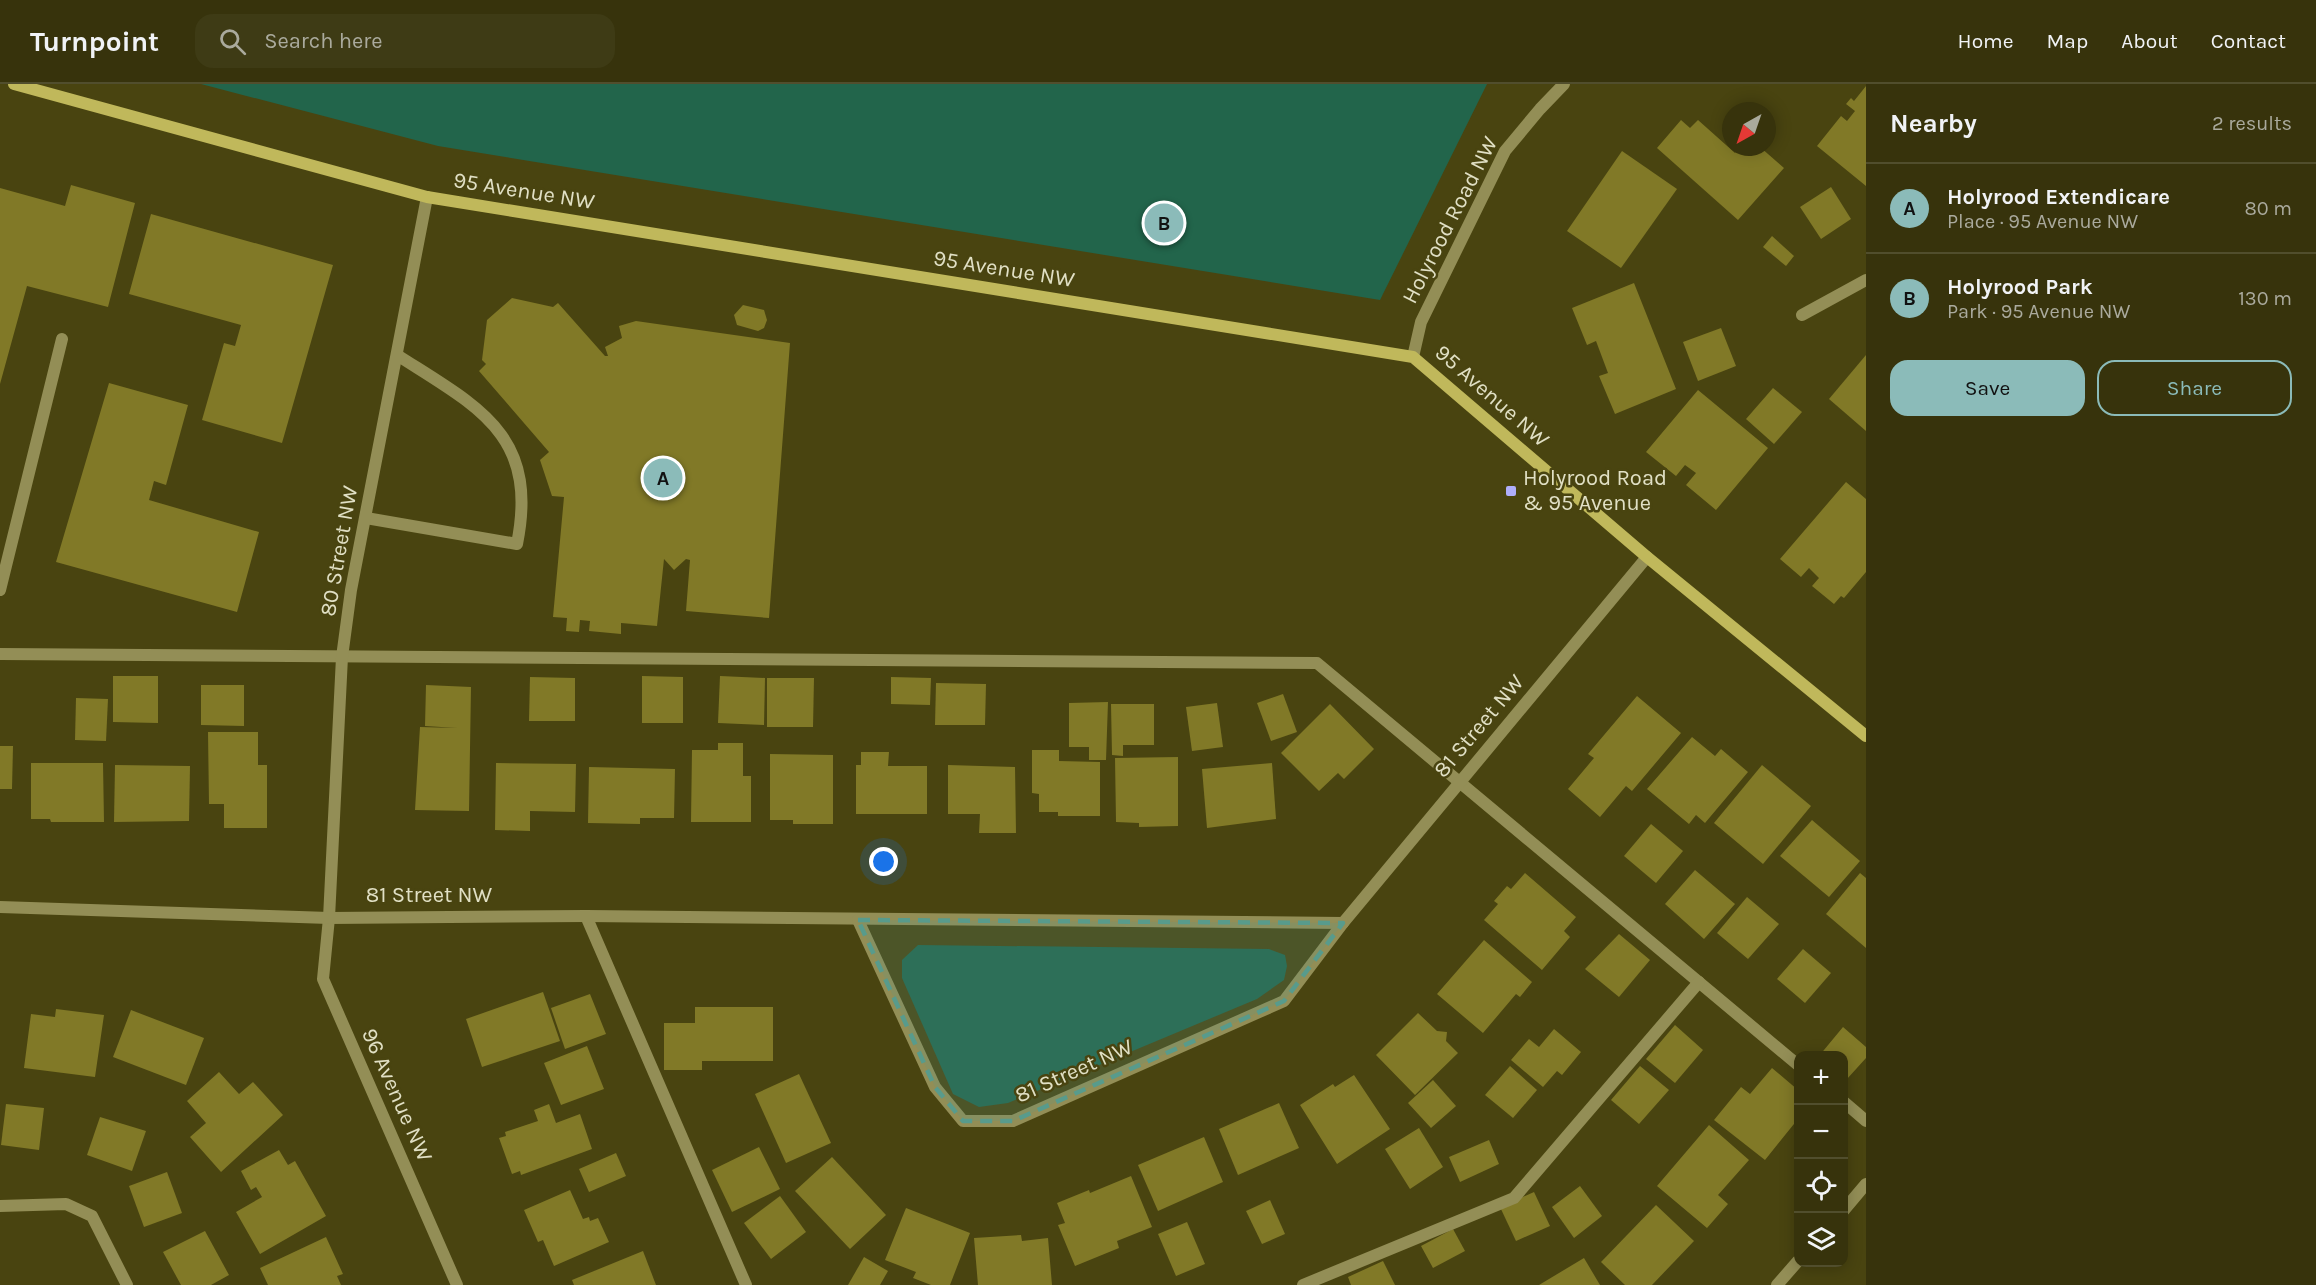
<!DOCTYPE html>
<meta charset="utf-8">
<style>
:root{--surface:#37330c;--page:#3e3b15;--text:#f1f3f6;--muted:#aaaa9d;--line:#514e2d;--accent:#8bbbb9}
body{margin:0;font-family:Karla,sans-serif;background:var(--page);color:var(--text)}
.controls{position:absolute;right:18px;bottom:18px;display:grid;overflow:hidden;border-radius:12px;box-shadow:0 3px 15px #0003}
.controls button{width:54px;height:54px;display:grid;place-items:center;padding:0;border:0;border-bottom:2px solid var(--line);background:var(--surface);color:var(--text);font:30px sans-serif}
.compass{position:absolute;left:1722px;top:18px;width:54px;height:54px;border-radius:50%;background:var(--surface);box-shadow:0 3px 15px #0003;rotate:220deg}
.you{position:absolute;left:884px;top:778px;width:21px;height:21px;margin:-15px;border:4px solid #fff;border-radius:50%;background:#1a73e8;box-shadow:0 0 0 9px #1a73e833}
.badge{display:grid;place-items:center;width:39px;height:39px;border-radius:50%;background:var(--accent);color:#111;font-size:20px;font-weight:700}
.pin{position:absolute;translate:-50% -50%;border:3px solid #fff;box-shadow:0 2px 6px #0006}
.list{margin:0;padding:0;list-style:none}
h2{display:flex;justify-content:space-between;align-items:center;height:78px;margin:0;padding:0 24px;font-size:26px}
h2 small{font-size:20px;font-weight:400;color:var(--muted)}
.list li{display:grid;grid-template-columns:39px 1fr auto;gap:18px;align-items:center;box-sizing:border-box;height:90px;padding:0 24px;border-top:2px solid var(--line)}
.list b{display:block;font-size:22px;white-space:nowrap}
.list p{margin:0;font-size:20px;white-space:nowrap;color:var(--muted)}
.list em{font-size:20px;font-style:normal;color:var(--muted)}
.actions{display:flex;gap:12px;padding:18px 24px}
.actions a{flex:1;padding:14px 0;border:2px solid var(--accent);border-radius:18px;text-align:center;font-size:21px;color:var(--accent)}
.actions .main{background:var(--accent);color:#111}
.icon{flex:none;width:33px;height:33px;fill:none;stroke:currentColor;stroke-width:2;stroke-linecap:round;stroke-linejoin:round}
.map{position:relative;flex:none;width:1866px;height:1201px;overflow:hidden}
header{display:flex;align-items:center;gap:36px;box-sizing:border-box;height:84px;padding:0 30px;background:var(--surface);border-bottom:2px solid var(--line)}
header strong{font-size:28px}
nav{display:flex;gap:33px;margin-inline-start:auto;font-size:21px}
.search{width:420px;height:54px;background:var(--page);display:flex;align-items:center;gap:15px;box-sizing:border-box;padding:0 21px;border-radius:18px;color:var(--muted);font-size:22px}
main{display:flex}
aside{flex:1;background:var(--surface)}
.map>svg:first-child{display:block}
.green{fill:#22654b}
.building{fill:#817927}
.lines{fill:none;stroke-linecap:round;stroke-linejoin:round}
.lane{stroke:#938e56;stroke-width:12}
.street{stroke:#938e56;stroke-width:12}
.secondary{stroke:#c0b85b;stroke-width:12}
.marked{fill:#589b8c;fill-opacity:0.2;stroke:#589b8c;stroke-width:4.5;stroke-dasharray:12 8;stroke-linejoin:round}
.poi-dot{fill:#afaefa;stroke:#494410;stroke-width:2}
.labels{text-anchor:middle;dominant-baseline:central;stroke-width:5;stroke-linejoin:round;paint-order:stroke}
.street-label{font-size:22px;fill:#e1e0c5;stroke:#494410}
.poi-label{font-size:22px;fill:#e1e0c5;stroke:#494410;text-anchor:start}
</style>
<header>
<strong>Turnpoint</strong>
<div class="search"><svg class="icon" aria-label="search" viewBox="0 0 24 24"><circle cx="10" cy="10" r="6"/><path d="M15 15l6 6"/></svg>Search here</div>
<nav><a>Home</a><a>Map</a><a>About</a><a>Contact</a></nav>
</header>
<main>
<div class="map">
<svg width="1866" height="1201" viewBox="0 0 1866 1201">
<rect width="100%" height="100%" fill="#494410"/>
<!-- green -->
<g class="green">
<polygon points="201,0 1487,0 1380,216 438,62"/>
<polygon points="918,861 1269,865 1285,871 1287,882 1284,896 1257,915 1008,1019 979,1023 953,1010 902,894 902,876"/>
</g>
<!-- building -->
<g class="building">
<polygon points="1866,2 1866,102 1817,62 1841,32 1847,37 1855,27 1846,20 1851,14 1854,17"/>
<polygon points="1681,36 1690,44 1698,36 1735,69 1740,63 1744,63 1751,70 1760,63 1784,84 1738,136 1657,64"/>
<polygon points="1622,67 1677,105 1621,184 1567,147"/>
<polygon points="71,101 135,119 108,223 27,202 0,300 0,104 65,122"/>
<polygon points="1831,103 1851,135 1821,155 1800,123"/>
<polygon points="151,130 333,181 282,359 202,336 224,259 235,262 241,241 129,210"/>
<polygon points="1772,152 1794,172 1786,182 1763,163"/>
<polygon points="1634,199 1676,305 1615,330 1599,292 1608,289 1596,257 1587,261 1572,224"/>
<polygon points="512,214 553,223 558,219 605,272 608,272 605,263 622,254 619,242 636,237 790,259 769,534 686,527 690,476 686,475 674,486 664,475 657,542 621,539 621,550 589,547 590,537 580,536 579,548 566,547 567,534 553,533 564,413 552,412 540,376 549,368 479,287 486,280 482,276 487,236"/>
<polygon points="743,221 764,226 767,236 764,244 758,247 737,241 734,231"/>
<polygon points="1721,244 1736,282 1698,297 1683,258"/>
<polygon points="1866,271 1866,347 1829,315"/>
<polygon points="109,299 188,321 166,401 154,397 149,416 259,448 237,528 56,478"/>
<polygon points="1773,304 1802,328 1774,360 1746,335"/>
<polygon points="1698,306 1768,364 1716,426 1686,401 1696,389 1685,381 1676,392 1646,368"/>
<polygon points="1846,398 1866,415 1866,488 1844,514 1841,512 1834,520 1812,502 1819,494 1809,484 1801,493 1780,475"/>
<polygon points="113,592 158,592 158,639 113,638"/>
<polygon points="642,592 683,593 683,639 642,639"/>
<polygon points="720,592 765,594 764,641 718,639"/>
<polygon points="530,593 575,594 575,637 529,637"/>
<polygon points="891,593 931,594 930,621 891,620"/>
<polygon points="767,594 814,594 813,643 767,643"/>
<polygon points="936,599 986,600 985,641 935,641"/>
<polygon points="201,601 244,601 244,642 201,641"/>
<polygon points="426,601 471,603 469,727 415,726 420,643 457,644 425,642"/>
<polygon points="1283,610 1297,648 1271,657 1257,619"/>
<polygon points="1637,612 1681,649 1632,707 1626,702 1600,733 1568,705 1594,674 1588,670"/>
<polygon points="76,614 108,615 106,657 75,656"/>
<polygon points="1108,618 1106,676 1089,676 1089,663 1069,663 1069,619"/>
<polygon points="1217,619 1223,663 1192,667 1186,623"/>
<polygon points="1111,620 1154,620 1154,661 1123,661 1123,672 1112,671"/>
<polygon points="1330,620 1374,665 1344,695 1338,689 1319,707 1281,669"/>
<polygon points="208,648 258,648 258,681 267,681 267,744 224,744 224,720 209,720"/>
<polygon points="1692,653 1715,672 1721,665 1748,688 1705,739 1696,731 1689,740 1647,705"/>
<polygon points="718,659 743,659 743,692 751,692 751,738 691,738 692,666 718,666"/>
<polygon points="0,662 13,662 12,705 0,705"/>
<polygon points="1032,666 1059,666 1059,677 1100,678 1100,732 1058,732 1058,728 1039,728 1039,710 1032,709"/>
<polygon points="861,668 889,668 888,682 927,682 927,730 856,730 856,681 861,681"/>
<polygon points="770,670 833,671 833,740 793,740 793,736 770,736"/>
<polygon points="1178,673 1178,742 1139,743 1139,739 1116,738 1115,674"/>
<polygon points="31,679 103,679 104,738 51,738 50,735 31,735"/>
<polygon points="496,679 576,680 575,728 530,727 530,747 495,746"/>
<polygon points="1272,679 1276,735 1207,744 1202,685"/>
<polygon points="115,681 190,682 189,737 114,738"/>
<polygon points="948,681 1015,683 1016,749 979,749 980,730 948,730"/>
<polygon points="1762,681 1811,722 1763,780 1714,739"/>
<polygon points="589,683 675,685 674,734 640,734 640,740 588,739"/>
<polygon points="1812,736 1860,777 1829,813 1780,772"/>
<polygon points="1651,740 1683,767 1656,799 1624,772"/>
<polygon points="1695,786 1735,820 1704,855 1665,820"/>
<polygon points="1525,789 1576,833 1564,847 1570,853 1542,886 1484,836 1498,820 1494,817 1507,802 1511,805"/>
<polygon points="1860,789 1866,794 1866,864 1826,830"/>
<polygon points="1747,813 1779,840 1748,875 1717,849"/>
<polygon points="1619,850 1650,876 1619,913 1585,885"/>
<polygon points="1484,856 1532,898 1520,913 1516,910 1483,949 1437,910"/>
<polygon points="1803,865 1831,889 1805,919 1777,895"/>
<polygon points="543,908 560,957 482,983 466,935"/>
<polygon points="590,910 606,950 565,965 551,924"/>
<polygon points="695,923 773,923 773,977 702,977 702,986 664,986 664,939 695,939"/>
<polygon points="56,925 104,931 95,993 24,984 31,930 55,933"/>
<polygon points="131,926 204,954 186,1001 113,973"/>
<polygon points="1418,929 1437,947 1447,948 1446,957 1458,969 1415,1011 1376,971"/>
<polygon points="1675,941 1703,966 1675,999 1646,975"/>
<polygon points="1843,943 1866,963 1866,974 1847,995 1844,992 1844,972 1819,972"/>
<polygon points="1554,945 1581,968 1562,991 1557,987 1543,1003 1511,976 1529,955 1539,963"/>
<polygon points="587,962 604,1005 561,1021 544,979"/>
<polygon points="1510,982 1537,1006 1513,1034 1485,1011"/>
<polygon points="1640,982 1669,1006 1639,1040 1611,1016"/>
<polygon points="1772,984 1798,1006 1798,1035 1765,1076 1714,1036 1741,1003 1750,1010"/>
<polygon points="219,988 239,1010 253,998 283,1031 221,1088 190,1053 206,1039 187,1017"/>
<polygon points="799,990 831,1059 786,1079 755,1010"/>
<polygon points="1354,991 1390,1045 1337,1080 1300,1021 1333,1000 1335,1003"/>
<polygon points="1433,996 1456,1022 1431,1044 1408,1019"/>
<polygon points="1279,1019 1299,1064 1238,1091 1219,1045"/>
<polygon points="6,1020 44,1024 39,1066 1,1061"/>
<polygon points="549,1020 556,1039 580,1030 592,1065 521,1091 520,1087 512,1090 499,1054 506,1052 505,1048 538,1037 534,1026"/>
<polygon points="100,1033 146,1047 132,1087 87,1071"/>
<polygon points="1709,1041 1749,1076 1718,1111 1728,1120 1707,1144 1657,1102"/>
<polygon points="1419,1044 1443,1083 1410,1105 1385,1065"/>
<polygon points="1204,1053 1223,1098 1158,1127 1138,1081"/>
<polygon points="1489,1056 1499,1080 1460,1098 1449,1073"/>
<polygon points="759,1063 780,1105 732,1128 712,1086"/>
<polygon points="279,1066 288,1081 295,1077 326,1132 260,1170 236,1128 262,1113 256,1103 251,1106 241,1087"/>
<polygon points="616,1069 626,1092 589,1108 579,1085"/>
<polygon points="832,1073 886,1131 850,1165 795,1107"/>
<polygon points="167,1088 182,1129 144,1143 129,1102"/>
<polygon points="1131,1092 1152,1143 1117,1157 1119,1164 1075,1182 1058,1141 1065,1139 1057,1119 1089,1106 1090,1109"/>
<polygon points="1580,1102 1602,1132 1574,1154 1552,1123"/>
<polygon points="570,1106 583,1135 589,1133 590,1137 598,1134 609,1158 554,1182 543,1156 538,1158 524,1126"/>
<polygon points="1534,1108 1550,1142 1516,1157 1500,1123"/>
<polygon points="780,1112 806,1148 771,1175 744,1139"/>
<polygon points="1270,1116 1285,1150 1262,1160 1246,1127"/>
<polygon points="1656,1121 1694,1157 1652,1201 1625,1201 1601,1178"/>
<polygon points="906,1124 970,1149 950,1201 931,1201 913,1194 916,1188 885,1176"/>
<polygon points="1187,1138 1205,1180 1176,1192 1158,1150"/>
<polygon points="1453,1145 1465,1167 1433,1184 1421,1162"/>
<polygon points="205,1147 229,1191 211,1201 181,1201 163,1168"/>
<polygon points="1021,1151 1022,1157 1048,1154 1052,1201 978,1201 974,1154"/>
<polygon points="326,1153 343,1190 337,1192 341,1201 268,1201 260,1184"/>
<polygon points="643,1167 656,1201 574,1201 572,1196"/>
<polygon points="864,1173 888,1187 880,1201 848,1201"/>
<polygon points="1584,1174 1600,1201 1539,1201"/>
<polygon points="1383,1177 1395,1201 1351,1201 1348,1193"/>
</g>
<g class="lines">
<!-- lane -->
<g class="lane">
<polyline points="1802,231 1866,196"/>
<path d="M366,434l151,26c22,-110 -39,-137 -120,-189"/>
<polyline points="0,506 62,255"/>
<polyline points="0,570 1317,579 1798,981"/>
<polyline points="586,832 746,1201"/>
<polyline points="1844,1018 1866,1037"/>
<polyline points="0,1122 66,1120 92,1132 127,1201"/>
<polyline points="1303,1201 1514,1114 1699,898"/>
</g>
<!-- street -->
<g class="street">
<polyline points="427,113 351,506 342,573 329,834 323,895 457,1201"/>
<polyline points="1413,273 1421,238 1505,67 1540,25 1564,0"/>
<polyline points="0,823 329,834 586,832 1343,839 1647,473"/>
<polyline points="858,836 935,1003 963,1037 1013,1037 1284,917 1343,839"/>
<polyline points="1844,1126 1866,1100"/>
<polyline points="1777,1201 1798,1177"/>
</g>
<!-- secondary -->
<polyline class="secondary" points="14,0 427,113 1413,273 1647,473 1866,652"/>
</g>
<!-- marked area -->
<path class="marked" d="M858,836l485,3 -59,78 -271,120h-50l-28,-34z"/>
<!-- markers -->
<rect class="poi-dot" x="1505" y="401" width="12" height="12" rx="3"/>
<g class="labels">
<!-- street labels -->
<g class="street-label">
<text transform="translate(524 107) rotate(9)">95 Avenue NW</text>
<text transform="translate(1450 136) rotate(-63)">Holyrood Road NW</text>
<text transform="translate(1004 185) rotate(9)">95 Avenue NW</text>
<text transform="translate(1492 312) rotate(41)">95 Avenue NW</text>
<text transform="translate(339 467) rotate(-80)">80 Street NW</text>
<text transform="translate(1479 642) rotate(-50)">81 Street NW</text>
<text x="429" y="811">81 Street NW</text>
<text transform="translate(1074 987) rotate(-24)">81 Street NW</text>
<text transform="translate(397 1011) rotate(66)">96 Avenue NW</text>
</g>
<!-- poi labels -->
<g class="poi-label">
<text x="1523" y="394">Holyrood Road<tspan x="1523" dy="25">&amp; 95 Avenue</tspan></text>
</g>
</g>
</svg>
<div class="controls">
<button>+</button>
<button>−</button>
<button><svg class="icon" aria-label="locate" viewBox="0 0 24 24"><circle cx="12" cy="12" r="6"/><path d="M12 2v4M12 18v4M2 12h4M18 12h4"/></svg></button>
<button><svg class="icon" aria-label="layers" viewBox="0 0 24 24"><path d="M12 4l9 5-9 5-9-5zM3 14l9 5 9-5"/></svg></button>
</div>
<svg class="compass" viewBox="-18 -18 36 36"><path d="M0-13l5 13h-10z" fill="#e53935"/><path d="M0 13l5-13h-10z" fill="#aaaa9d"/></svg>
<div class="you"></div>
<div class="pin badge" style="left:663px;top:394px">A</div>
<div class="pin badge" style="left:1164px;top:139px">B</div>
</div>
<aside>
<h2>Nearby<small>2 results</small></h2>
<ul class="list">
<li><span class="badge">A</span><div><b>Holyrood Extendicare</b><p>Place · 95 Avenue NW</p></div><em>80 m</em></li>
<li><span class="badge">B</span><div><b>Holyrood Park</b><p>Park · 95 Avenue NW</p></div><em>130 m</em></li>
</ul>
<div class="actions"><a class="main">Save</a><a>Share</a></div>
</aside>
</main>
